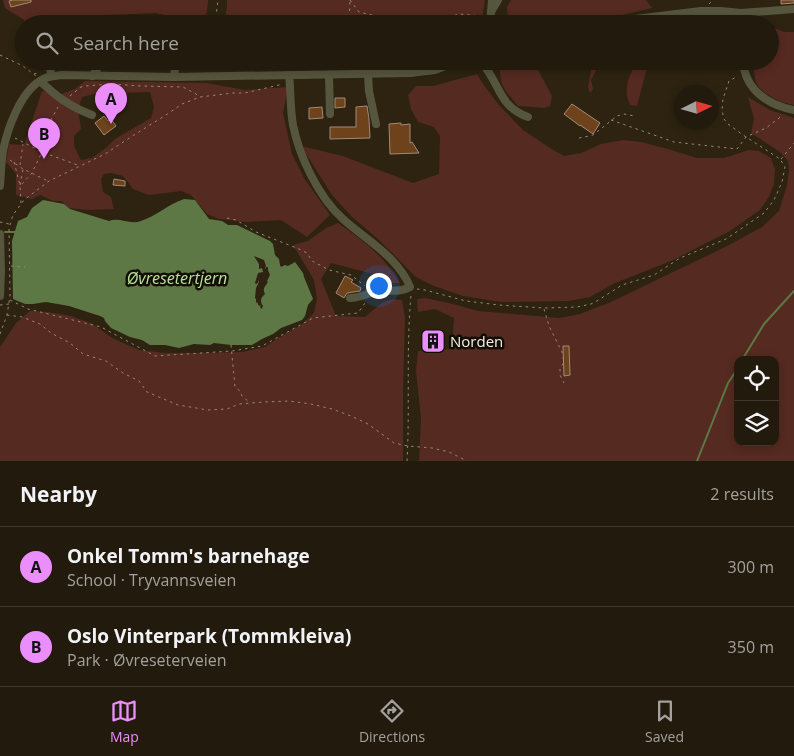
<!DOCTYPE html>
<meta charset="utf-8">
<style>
:root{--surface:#221a0c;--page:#2e271a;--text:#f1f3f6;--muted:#a2a19d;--line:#3f382d;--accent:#eb8dfb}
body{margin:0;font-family:"Open Sans",sans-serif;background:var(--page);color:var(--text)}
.controls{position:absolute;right:15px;bottom:15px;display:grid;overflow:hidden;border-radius:10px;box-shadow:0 2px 8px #0003}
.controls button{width:45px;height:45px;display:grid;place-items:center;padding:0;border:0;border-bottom:1px solid var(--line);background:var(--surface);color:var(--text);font:25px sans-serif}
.compass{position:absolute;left:674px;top:85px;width:45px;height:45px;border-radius:50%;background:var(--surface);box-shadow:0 2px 8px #0003;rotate:85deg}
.you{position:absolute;left:378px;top:285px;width:18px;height:18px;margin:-12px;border:4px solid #fff;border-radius:50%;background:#1a73e8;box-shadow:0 0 0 8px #1a73e833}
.badge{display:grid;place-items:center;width:32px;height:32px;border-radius:50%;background:var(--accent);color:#111;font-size:16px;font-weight:700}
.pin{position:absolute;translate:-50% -41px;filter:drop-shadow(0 1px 2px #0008)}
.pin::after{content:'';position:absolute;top:26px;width:18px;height:15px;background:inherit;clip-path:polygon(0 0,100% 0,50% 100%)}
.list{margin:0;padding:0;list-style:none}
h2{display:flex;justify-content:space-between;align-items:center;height:65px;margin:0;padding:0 20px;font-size:21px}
h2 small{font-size:16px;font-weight:400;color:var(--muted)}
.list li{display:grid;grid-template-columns:32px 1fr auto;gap:15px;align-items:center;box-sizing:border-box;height:80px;padding:0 20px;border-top:1px solid var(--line)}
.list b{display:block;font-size:19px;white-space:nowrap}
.list p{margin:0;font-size:16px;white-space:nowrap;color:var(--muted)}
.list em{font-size:16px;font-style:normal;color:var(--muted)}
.icon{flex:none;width:28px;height:28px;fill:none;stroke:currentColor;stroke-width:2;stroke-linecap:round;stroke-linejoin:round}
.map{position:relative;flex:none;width:794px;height:461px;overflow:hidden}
.search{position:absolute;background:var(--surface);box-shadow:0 2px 8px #0003;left:15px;right:15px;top:15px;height:55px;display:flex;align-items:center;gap:12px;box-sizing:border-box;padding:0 18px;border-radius:28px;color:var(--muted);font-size:19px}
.sheet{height:225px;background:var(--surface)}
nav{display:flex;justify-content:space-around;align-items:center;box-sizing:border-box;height:70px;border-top:1px solid var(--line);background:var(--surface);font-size:14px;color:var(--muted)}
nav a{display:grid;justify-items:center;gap:2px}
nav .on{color:var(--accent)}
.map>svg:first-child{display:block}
.green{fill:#552a20;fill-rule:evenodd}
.water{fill:#5d7845;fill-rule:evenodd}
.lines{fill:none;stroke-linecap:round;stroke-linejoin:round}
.stream{stroke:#5d7845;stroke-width:2}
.building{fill:#6e421a;stroke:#a08b7a}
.path{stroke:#918979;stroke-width:1;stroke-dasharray:2.5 4;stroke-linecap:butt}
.minor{stroke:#56563e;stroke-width:8}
.labels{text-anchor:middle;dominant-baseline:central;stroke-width:5;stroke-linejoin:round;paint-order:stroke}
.poi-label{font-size:15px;fill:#f6f0e3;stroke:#120d06;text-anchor:start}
.water-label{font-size:16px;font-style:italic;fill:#b9e396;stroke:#120d06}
</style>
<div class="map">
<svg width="794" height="461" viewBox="0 0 794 461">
<rect width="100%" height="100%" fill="#2d2310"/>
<!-- green -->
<g class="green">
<polygon points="3,0 208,0 208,3 205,24 156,13 108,15 92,21 90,24 26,24 24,20 5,8"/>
<polygon points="227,0 485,0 481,24 224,24 227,6"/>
<polygon points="511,0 646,0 652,8 601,20 548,24 511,24 508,21 507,7"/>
<path d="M770,26l14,6h10v73c-12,-2 -34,-11 -38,-23 -2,-6 -2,-14 -2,-21h16z"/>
<path d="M515,61h13l8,5 16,30 -2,10 -5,2 -27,-2c-11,-13 -18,-19 -18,-36l9,-7z"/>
<polygon points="593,61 601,61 591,80 593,89 590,93 588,87"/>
<path d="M644,61l4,3 -11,42 -7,-1c-7,-15 -2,-30 8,-43z"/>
<polygon points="477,74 483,84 499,105 523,130 550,148 564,156 581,153 601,144 623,140 641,142 668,149 697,158 724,158 749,150 759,151 771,158 775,169 774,184 769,197 760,210 730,231 671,261 615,283 590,297 569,301 501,302 463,296 434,286 416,277 379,240 351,216 332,195 301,146 343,156 413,183 439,174 440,136 434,127 418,122 411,109 408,95 416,86 433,86"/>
<path d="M85,81l122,2 38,7 43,-3 -5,26 9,41 12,24 26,37 -23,22 -26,-17 -35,2 -27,-3 -12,-5 -16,-19 -10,-4 -32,4 -16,-6 -10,-13 -12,-3 -7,1 -3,5 2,13 8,5 3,12 -26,1 -19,-2 -8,-7h-8l-13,-6 -8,4 -16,-4v-21l-10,-12 3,-18 15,1 18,-54 17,4 16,-6zM150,92l4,15 -3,11 -36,21 -8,8 -15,11 -11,2 -7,-14v-10l7,-7 -3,-20 4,-12 12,-3z"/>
<path d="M748,97l22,13 24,8v343h-375l2,-42 -5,-48 2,-20 34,-2 2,-31 -19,-9 -17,3 -1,-13 8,-1 28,6 25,7 81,7 21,-4 31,-12 116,-56 35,-19 17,-16 8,-26 2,-15 -1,-9 -8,-9 -29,-19 3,-14zM738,360h37v82h-37z"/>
<path d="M338,223c25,17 47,34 62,60h-9l-14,-8 -46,-12 -10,16 15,37 29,1c12,-10 20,-21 37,-17l3,17 -2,76v68h-403v-114l16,-24 14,-12 18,1 23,4 22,8 19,14 27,12 27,3h34l42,-1 23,-5 13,-9 23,-13 13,-12 3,-15 -3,-18 -21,-35 15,-4 18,-13z"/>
</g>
<!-- water -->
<path class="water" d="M184,199l11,1 14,19 13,2 6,4h9l33,16 3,3 2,11 4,4 1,6 1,2 4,-2 3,1 7,-4 8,11 1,4 9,22 -5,6 -3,11 -3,4 -21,8 -8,6 -11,5 -10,6h-21l-17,-2 -4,2 -16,-1 -15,4 -14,-3h-15l-8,-5 -12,-3 -19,-9 -6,-7 -1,-3 -4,-2 -31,-10 -23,-4 -13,2h-8l-12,-5 -1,-58 6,-20 9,-4 5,-9 11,-8 21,4 6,5 39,12c10,-4 21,4 32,0 15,-5 28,-17 43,-22zM254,256l10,4 2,6 -1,2 1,1v-2h2v3l2,5 -3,6 1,1c-3,5 -6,6 -3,12 -4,4 -5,5 -3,11h1l-1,4 -2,-2 1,-2 -2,1 -2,-4 -1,1v-4l-1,-1 1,-10 3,-6v-2l-1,3 -2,1 -1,-1 3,-10 5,-1 -1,-4 -3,1v-5z"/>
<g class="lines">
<!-- stream -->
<g class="stream">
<polyline points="5,232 15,232"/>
<polyline points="742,360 764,324 794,291"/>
<polyline points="697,461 728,383 738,368"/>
</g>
</g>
<!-- building -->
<g class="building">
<polygon points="13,0 31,0 31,2 11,7 9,1"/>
<polygon points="781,0 794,0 794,3 781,4"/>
<polygon points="335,98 345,98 345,107 335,108"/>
<polygon points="572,104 600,123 593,134 580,125 580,126 564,114"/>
<polygon points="367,106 369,119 370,138 330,139 330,127 356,127 356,107"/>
<polygon points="322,107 323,118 309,119 309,108"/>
<polygon points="104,116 108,121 111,119 116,126 104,135 95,123"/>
<polygon points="401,123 401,125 410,124 410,143 412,142 419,153 390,154 389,124"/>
<polygon points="114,179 125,181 125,186 113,185"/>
<polygon points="345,276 353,280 351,282 361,288 360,291 347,293 344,298 336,293"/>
<polygon points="427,335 436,335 436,338 439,339 438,344 427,344"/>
<polygon points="563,346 569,346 570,375 564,376"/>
</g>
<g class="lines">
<!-- path -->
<g class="path">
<polyline points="350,0 359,12 372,15 388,24"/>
<polyline points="709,4 713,0"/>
<polyline points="213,24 216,16 218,0"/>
<polyline points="349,24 350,1"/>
<polyline points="411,24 427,18 440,20 459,14 482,16"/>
<polyline points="0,55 23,66 36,76"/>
<polyline points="69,67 90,67"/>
<polyline points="109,67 168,68"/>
<polyline points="182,68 392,64 417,64"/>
<polyline points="34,74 38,73"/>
<polyline points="70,96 81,87 85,86 111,84 141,86 183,87 196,94 200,97"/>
<polyline points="611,120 674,142 737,149 746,137 766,128 783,115"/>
<polyline points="15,138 42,152 80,166"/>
<polyline points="579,138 589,136 593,135 617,116 624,114 634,116"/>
<polyline points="781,159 794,143"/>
<polyline points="10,160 23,169 48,181"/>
<polyline points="14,162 20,185"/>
<polyline points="20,165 23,144"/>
<polyline points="20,185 23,169"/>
<polyline points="21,203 20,186 32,173 42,152 51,120 58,107"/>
<polyline points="227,218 236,220 256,232 299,249 307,253 312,261 329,270 351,275 365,286"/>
<polyline points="0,222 9,224"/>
<polyline points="11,266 25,267"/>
<polyline points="417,289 425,290 466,301 499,305 544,308 577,307 591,304 597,301 622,285 654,275 680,258 726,239 764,213 774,200 782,182 785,167 780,159 743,135 728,124 724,119 722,110 723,99 729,81 738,76"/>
<polyline points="10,300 28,309 101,327 155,356 232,351 262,346 313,318 358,313 365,303"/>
<polyline points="0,305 9,304"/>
<polyline points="544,309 549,326 562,352 564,362 560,369 560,375 564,383"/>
<polyline points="7,315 22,317 40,324 51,333 70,343 83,354 106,361 123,373 139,381 147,392 178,405 208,410 227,409 239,404 264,402 289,401 311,404 332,409 351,416 368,424 394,443 408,446 432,448 449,452 467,461"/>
<polyline points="0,334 7,315 10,296 9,228 13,215 24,200 49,181 105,154 134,135 166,115 182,104 200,97 233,93 245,93 283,84"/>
<polyline points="231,345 235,387 240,391 242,396 250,403"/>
<path d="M407,461c3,-55 -1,-111 4,-166"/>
</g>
<!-- minor -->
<g class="minor">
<polyline points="491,12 498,0"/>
<polyline points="741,13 742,24"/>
<polyline points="490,24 492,0"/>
<polyline points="604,24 627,20 701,11 720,11 741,13 794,9"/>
<path d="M480,61c20,20 17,45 48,56"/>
<path d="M743,61c2,29 25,44 51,49"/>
<polyline points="50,66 51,76"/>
<polyline points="368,74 369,91 376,124"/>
<path d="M289,75c2,17 1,34 4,50 6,31 26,73 50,94 23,21 55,38 67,68 -10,6 -21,3 -32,4 -10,2 -18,7 -28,7"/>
<polyline points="329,75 330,114"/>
<polyline points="92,76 103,61"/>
<polyline points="174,77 176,61"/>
<path d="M40,81c17,16 29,25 52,34"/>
<path d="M0,186c1,-12 1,-23 3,-35 4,-21 17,-58 37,-70 6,-5 14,-5 22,-6l112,2 236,-4 25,-3 24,-9"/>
<polyline points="0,234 1,270 0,296"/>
</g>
</g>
<!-- icons -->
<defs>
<g id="building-square" transform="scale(1.25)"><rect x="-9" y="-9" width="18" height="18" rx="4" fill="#eb8dfb" stroke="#120d06"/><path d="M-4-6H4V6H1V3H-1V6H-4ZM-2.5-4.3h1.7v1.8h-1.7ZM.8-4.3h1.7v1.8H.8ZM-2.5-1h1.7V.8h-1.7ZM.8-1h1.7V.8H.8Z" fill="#111"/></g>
</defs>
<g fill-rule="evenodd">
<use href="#building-square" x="433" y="341"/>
</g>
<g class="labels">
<!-- poi labels -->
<g class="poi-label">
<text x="450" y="341">Norden</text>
</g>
<!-- water labels -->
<g class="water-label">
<text x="177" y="278">Øvresetertjern</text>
</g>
</g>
</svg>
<div class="controls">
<button><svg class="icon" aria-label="locate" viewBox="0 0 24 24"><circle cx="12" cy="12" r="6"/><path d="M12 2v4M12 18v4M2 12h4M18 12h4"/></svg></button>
<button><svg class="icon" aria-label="layers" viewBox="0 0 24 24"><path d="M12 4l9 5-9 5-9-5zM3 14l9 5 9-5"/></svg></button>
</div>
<svg class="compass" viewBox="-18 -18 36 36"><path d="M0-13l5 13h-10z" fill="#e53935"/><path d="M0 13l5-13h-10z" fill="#a2a19d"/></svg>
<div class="you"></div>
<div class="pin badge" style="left:111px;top:124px">A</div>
<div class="pin badge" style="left:44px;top:159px">B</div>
<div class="search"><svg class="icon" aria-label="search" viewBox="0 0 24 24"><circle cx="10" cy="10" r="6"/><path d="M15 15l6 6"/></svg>Search here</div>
</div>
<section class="sheet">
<h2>Nearby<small>2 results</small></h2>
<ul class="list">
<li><span class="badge">A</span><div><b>Onkel Tomm's barnehage</b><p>School · Tryvannsveien</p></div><em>300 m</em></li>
<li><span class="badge">B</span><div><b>Oslo Vinterpark (Tommkleiva)</b><p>Park · Øvreseterveien</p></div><em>350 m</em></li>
</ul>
</section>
<nav>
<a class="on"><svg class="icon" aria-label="map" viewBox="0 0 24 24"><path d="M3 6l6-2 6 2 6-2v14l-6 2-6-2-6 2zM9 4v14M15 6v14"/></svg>Map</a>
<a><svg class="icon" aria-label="directions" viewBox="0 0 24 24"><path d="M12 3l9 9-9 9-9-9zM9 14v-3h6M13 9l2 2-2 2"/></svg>Directions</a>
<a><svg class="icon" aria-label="saved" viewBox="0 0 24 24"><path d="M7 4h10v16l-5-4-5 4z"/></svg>Saved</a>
</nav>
